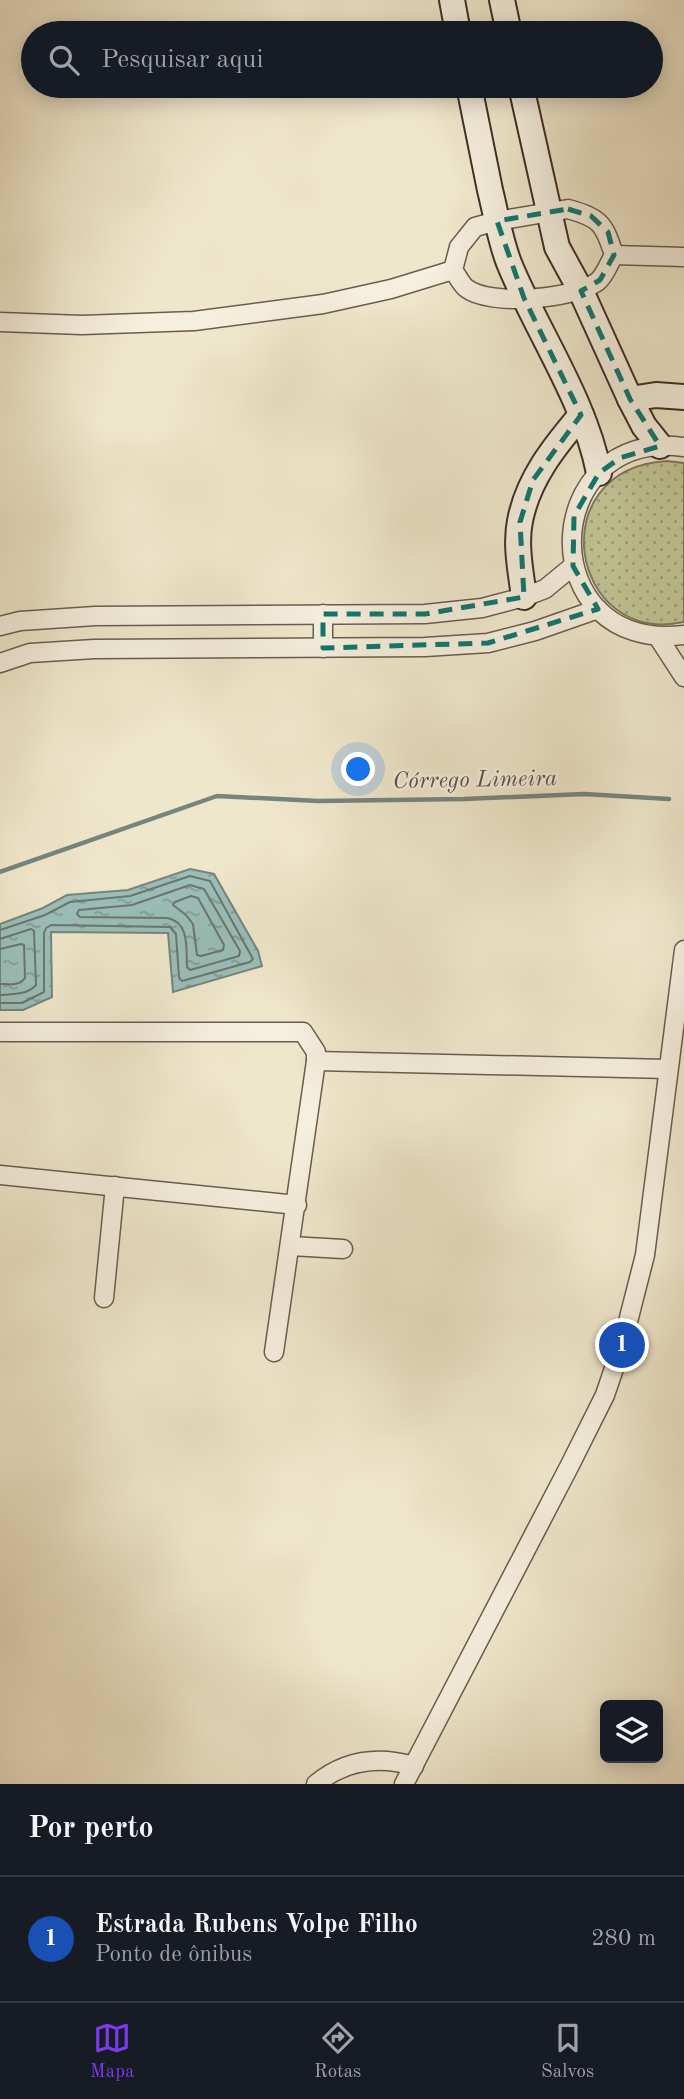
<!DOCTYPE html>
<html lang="pt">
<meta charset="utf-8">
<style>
:root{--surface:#171b24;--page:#242831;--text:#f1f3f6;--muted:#9ea1a6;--line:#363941;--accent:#7c3aed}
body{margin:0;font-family:"Old Standard TT",serif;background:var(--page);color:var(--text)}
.controls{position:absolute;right:21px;bottom:21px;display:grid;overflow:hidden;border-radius:10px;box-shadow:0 4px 18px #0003}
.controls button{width:63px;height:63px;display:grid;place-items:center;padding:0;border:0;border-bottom:2px solid var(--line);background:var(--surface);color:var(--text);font:35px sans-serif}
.you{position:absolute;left:359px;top:770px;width:24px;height:24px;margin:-18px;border:5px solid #fff;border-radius:50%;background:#1a73e8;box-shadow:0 0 0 10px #1a73e833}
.badge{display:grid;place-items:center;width:46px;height:46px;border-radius:50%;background:var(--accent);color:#fff;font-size:23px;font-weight:700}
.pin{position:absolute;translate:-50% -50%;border:4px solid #fff;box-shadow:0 2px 7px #0006}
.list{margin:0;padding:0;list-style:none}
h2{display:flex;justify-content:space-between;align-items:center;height:91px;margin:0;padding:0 28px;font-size:30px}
h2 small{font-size:23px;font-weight:400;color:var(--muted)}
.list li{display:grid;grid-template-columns:46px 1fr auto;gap:21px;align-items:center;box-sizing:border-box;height:126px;padding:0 28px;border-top:2px solid var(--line)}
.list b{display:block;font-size:26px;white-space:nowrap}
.list p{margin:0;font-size:23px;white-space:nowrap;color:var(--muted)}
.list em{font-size:23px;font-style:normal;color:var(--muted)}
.icon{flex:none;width:38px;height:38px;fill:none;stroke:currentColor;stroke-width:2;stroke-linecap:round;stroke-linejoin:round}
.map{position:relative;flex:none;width:684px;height:1784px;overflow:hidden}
.search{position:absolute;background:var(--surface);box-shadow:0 4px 18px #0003;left:21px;right:21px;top:21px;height:77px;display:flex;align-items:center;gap:18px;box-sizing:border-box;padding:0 24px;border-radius:38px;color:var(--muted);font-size:26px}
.sheet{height:217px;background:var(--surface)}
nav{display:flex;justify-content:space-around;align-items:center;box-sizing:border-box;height:98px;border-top:2px solid var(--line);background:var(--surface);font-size:19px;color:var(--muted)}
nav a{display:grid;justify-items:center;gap:4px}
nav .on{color:var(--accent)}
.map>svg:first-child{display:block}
.park{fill:url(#park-dots);stroke:#80785c;stroke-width:2}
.water{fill:url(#water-ripples);stroke:#76857e;stroke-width:2}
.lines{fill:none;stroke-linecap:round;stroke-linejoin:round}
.shore{stroke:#6c7670;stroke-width:2}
.stream{stroke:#76857e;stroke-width:4.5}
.street-casing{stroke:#6b5c50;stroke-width:21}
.secondary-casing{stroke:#3f2e26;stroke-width:28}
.street{stroke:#f5efde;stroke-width:18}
.secondary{stroke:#f5efde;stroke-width:24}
.marked{fill:none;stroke:#0f766e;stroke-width:5;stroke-dasharray:14 9;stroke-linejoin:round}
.labels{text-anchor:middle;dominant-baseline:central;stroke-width:5;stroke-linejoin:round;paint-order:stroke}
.water-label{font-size:23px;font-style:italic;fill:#56524b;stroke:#f5efde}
</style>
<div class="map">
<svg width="684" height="1784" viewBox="0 0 684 1784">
<defs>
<pattern id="park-dots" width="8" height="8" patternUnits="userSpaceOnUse" patternTransform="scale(1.75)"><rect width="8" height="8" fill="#c0c393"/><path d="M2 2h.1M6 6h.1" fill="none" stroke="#9d9f78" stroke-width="1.8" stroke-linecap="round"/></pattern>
<pattern id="water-ripples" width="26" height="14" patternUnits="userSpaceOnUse" patternTransform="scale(1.75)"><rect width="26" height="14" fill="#9abfb9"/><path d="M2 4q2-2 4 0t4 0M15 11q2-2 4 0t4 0" fill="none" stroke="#7f9c96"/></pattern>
</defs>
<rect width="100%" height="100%" fill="#efe7cc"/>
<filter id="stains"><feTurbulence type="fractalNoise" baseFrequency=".00286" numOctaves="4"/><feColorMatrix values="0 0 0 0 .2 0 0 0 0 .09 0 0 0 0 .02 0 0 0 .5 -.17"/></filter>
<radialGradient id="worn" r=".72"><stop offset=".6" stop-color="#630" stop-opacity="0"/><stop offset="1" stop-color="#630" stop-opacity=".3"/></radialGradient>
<!-- park -->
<path class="park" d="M667,461l17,2v159c-114,25 -145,-153 -17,-161z"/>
<!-- water -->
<polygon class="water" points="190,869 214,874 258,951 262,966 173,992 168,933 51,932 52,997 23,1010 0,1010 0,924 43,908 67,895 128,890"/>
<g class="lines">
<!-- shore -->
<g class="shore">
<path d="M190,885l14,4 36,62 -1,5 -49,14 -3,-3c-1,-18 3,-45 -20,-49l-87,-1 -3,-3 2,-4 53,-5z"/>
<polygon points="191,896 198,898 224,945 223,950 201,956 197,955 193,924 186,915 173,905 175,902"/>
<polyline points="0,930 45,915 70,902 130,896 190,876 210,881 253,959 250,962 182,981 179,978 176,934 170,927 51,925 46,928 44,933 44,992 22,1003 0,1003"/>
<path d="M0,939l31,-10 3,2 2,54c-9,10 -23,9 -36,10"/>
<path d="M0,949l21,-5 3,1 1,33c-5,8 -16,6 -25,6"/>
</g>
<!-- stream -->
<polyline class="stream" points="0,872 217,796 318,801 464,799 584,794 669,799"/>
<!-- street casing -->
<g class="street-casing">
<g id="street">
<path d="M568,209c32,9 36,14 46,46 -5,8 -9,21 -17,27 -24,17 -107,25 -131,6 -5,-4 -9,-13 -13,-18l6,-23 16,-20 22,-6z"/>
<polyline points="614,255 684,257"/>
<polyline points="0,322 82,325 194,321 323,304 391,289 453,270"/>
<path d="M684,447c-146,-20 -153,206 0,188"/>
<polyline points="323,614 323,648"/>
<polyline points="0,626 20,621 95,616 425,614 482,608 524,597 545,589 573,566"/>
<polyline points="658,637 684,677"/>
<polyline points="0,663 30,653 94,649 425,647 488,643 535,631 598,609"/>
<polyline points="0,1032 303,1032 316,1052 316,1061 274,1352"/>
<polyline points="316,1061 668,1069"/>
<polyline points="0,1175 297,1205"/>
<polyline points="291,1246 343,1249"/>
<polyline points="104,1298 115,1186"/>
<path d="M316,1784c29,-24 63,-28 98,-18"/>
<polyline points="404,1784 570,1465 605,1395 622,1345 645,1255 684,950"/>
</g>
</g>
<!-- secondary casing -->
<g class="secondary-casing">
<g id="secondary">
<polyline points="452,0 458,33"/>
<polyline points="502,0 509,33"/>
<path d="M469,86c7,35 14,69 21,104 6,24 10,50 19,73 28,69 76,137 90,210"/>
<polyline points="521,86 557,247 581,291 630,399 644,426 660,446"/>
<polyline points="630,399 656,395 684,397"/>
<path d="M524,597c-3,-24 -9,-52 -4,-76 8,-42 34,-74 61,-106"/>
</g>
</g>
<!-- street -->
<use href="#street" class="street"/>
<!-- secondary -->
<use href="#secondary" class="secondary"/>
</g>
<!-- marked area -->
<path class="marked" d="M568,209l23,7 17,16 6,23 -14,25 -19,11 49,108 30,47 -40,12 -21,15 -25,43 -1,50 25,43 -110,34 -165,5v-34h102l99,-17 -4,-75 13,-42 48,-65 -57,-117 -27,-77z"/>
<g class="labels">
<!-- water labels -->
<g class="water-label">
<text transform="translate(475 780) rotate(-1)">Córrego Limeira</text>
</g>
</g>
<rect width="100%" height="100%" filter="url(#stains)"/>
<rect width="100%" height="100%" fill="url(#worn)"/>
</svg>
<div class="controls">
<button><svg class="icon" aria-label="layers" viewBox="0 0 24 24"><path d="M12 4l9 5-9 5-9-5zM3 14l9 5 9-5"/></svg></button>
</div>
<div class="you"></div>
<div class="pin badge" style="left:622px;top:1345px;background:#1a4fb4">1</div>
<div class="search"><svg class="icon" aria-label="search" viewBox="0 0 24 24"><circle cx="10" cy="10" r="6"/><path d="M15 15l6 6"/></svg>Pesquisar aqui</div>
</div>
<section class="sheet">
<h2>Por perto<small></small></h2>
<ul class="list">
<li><span class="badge" style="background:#1a4fb4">1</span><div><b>Estrada Rubens Volpe Filho</b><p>Ponto de ônibus</p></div><em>280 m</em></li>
</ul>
</section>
<nav>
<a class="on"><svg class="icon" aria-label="map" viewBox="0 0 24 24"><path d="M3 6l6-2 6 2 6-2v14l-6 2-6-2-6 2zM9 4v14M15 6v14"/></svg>Mapa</a>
<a><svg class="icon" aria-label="directions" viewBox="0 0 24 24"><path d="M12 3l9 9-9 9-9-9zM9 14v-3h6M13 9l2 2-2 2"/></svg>Rotas</a>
<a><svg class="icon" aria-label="saved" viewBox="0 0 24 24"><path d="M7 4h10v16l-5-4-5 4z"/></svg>Salvos</a>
</nav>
